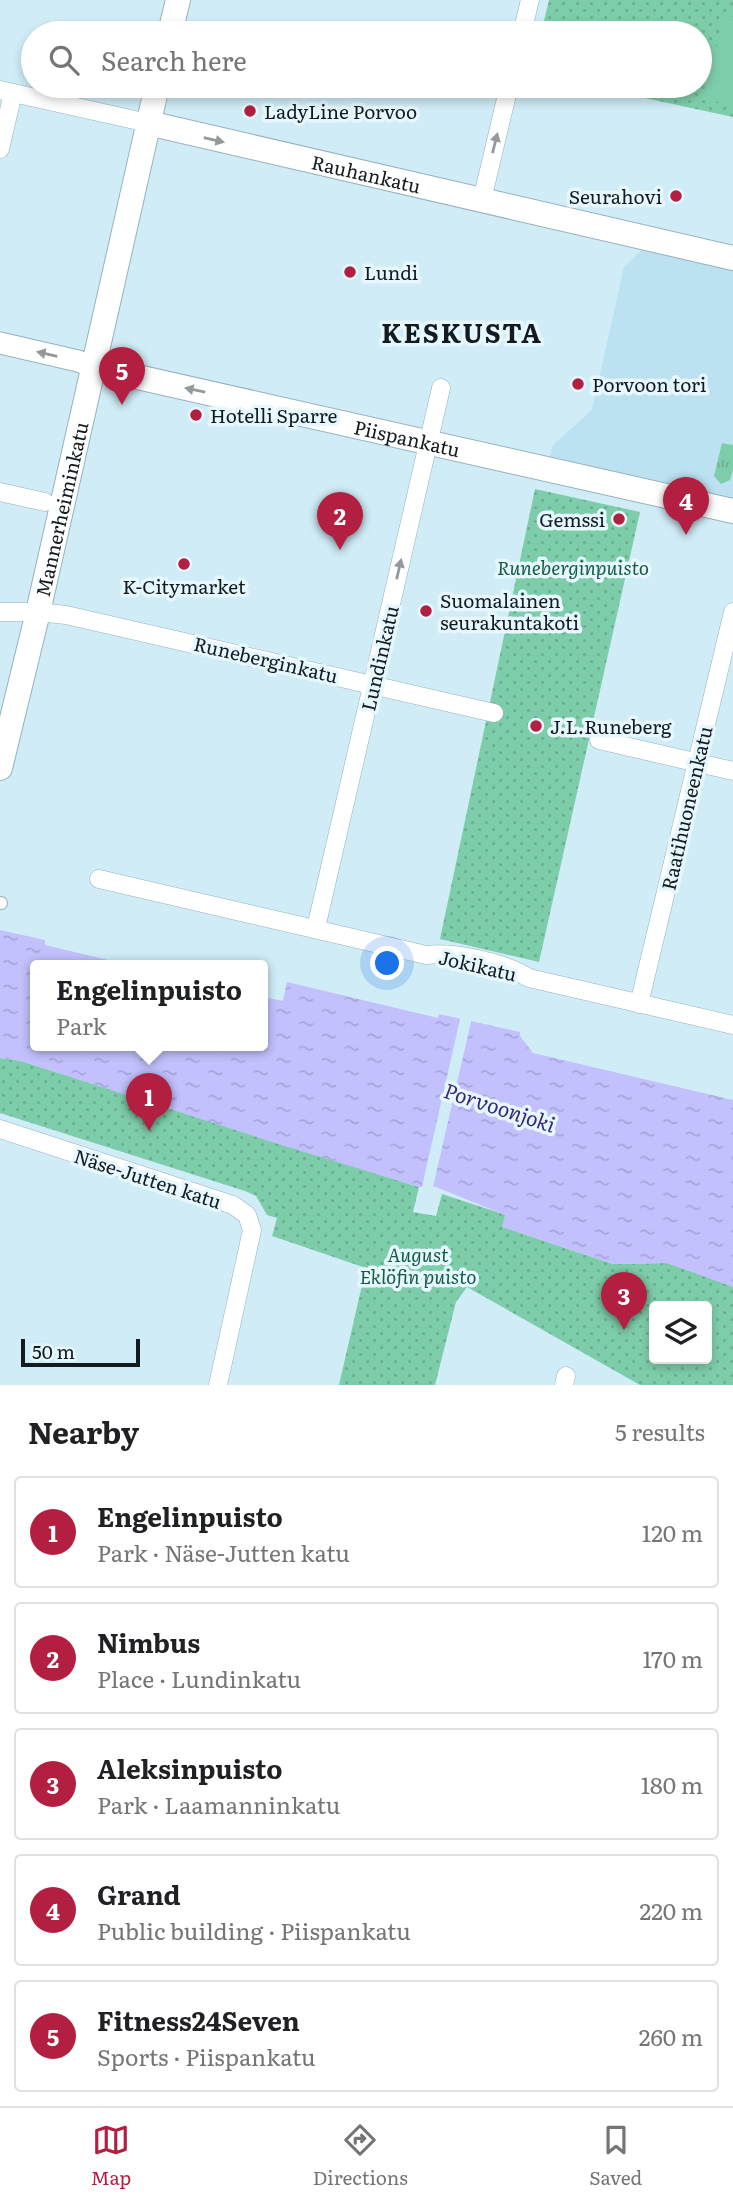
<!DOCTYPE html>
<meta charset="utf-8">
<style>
:root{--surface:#fff;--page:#f2f2f2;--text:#202124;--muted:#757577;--line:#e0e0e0;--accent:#b21f41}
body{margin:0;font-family:Literata,serif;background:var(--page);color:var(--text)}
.controls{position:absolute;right:21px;bottom:21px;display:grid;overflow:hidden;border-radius:7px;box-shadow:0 4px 10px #0003}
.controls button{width:63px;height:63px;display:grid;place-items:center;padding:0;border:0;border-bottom:2px solid var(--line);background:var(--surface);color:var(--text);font:35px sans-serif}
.scale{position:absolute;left:21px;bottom:18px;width:119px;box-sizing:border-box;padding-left:7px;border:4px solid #121c20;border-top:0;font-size:19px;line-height:24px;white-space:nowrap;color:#121c20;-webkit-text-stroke:5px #e6f7fe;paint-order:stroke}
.you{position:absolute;left:388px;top:964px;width:24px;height:24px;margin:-18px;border:5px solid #fff;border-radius:50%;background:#1a73e8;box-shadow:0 0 0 10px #1a73e833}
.badge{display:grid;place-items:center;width:46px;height:46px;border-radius:50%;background:var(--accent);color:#fff;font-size:23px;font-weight:700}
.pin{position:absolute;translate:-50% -58px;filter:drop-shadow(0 2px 4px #0008)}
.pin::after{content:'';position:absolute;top:37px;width:24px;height:21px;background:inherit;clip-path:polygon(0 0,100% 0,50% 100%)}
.popup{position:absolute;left:30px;top:960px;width:238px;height:91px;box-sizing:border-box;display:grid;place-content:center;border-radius:7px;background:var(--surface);filter:drop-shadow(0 2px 5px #0005);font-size:23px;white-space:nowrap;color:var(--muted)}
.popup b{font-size:26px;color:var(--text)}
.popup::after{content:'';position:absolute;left:50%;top:100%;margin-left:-14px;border:14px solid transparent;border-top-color:var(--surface)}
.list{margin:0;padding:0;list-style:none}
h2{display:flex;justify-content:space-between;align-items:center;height:91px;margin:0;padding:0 28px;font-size:30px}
h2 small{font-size:23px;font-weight:400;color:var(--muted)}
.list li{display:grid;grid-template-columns:46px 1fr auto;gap:21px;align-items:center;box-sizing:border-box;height:112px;margin:0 14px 14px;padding:0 14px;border:2px solid var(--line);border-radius:7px}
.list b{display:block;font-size:26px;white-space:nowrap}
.list p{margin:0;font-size:23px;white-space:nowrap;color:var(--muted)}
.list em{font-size:23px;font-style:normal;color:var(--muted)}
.icon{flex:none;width:38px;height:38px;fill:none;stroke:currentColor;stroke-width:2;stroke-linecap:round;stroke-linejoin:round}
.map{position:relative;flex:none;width:733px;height:1385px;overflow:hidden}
.search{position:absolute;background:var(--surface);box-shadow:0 4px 10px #0003;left:21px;right:21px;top:21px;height:77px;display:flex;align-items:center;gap:18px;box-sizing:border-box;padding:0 24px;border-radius:38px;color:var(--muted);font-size:26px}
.sheet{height:721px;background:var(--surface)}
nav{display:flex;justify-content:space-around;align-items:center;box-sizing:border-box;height:98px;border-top:2px solid var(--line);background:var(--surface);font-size:19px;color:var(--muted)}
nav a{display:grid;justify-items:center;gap:4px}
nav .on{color:var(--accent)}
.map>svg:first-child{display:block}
.built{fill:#bce1f0}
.grass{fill:url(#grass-tufts)}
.park{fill:url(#park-dots);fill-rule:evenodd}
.garden{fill:#7ecdaa}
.water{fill:url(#water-ripples)}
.pier{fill:#cfecf7}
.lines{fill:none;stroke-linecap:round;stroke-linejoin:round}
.pedestrian-casing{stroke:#97b2bd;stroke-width:14}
.minor-casing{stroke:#97b2bd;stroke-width:19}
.tertiary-casing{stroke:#97b2bd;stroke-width:23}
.secondary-casing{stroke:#97b2bd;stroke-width:26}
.pedestrian{stroke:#fff;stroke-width:12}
.minor{stroke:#fff;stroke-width:18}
.tertiary{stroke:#fff;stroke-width:21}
.secondary{stroke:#fff;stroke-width:24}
.oneway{fill:#94999b}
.poi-dot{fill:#b21f41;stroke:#e6f7fe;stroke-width:2.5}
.labels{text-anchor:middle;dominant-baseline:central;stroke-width:7;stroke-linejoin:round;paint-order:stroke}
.poi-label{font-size:19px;fill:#121c20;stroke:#e6f7fe;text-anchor:start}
.street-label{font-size:19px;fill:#121c20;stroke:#e6f7fe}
.park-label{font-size:19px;font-style:italic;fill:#145c43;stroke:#e6f7fe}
.water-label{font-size:21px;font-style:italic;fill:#36277b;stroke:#e6f7fe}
.district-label{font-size:26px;font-weight:bold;letter-spacing:2px;fill:#121c20;stroke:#e6f7fe}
</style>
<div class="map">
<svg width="733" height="1385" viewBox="0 0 733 1385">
<defs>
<pattern id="grass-tufts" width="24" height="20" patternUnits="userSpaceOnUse" patternTransform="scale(1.75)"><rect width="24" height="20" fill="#7ecdaa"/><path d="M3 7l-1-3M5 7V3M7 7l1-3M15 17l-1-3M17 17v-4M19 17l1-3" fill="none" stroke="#6caf92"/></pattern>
<pattern id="park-dots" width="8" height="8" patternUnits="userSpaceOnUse" patternTransform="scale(1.75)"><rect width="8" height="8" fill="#7ecdaa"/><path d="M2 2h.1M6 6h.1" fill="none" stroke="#6caf92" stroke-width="1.8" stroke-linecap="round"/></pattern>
<pattern id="water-ripples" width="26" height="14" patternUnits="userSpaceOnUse" patternTransform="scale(1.75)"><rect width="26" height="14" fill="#c2c1fe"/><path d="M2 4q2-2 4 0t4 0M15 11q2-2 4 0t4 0" fill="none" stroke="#a6a5d9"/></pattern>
</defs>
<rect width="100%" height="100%" fill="#cfecf7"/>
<!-- built -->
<polygon class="built" points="642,250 733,270 733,500 550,457 553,445 592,410 624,267"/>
<!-- grass -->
<polygon class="grass" points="722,443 733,445 733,470 730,480 721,484 714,476"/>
<!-- park -->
<g class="park">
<polygon points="549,0 733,0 733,117 589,86 700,86 700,33 541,33"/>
<polygon points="535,489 640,512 539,962 440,939"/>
<path d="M0,1058l21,3 398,126 -6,25 23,4 6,-22 64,21 -3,12 110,37 54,-1 66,23v99h-93l-173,-98 -11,15 -21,83h-96l27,-117 -94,-32 5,-18 -10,-3 -11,-19 -11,-5 -245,-78zM654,1306h53v53h-53z"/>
</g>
<!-- garden -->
<polygon class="garden" points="725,15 733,17 733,106 703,98"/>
<!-- water -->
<polygon class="water" points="0,930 45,940 45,945 129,965 35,965 35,1045 263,1045 263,997 283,1001 287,982 438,1018 439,1014 520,1032 520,1036 533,1053 733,1100 733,1287 667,1263 613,1264 502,1227 505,1215 436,1187 419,1187 275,1143 21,1061 0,1058"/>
<!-- pier -->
<polygon class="pier" points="461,1015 472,1018 432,1191 421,1191"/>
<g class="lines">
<!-- pedestrian casing -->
<g class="pedestrian-casing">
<polyline id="pedestrian" points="0,903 1,903"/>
</g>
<!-- minor casing -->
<g class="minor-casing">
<g id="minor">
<polyline points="522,33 530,0"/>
<polyline points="0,90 148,123"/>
<polyline points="0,149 13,93"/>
<polyline points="482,200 509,86"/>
<polyline points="0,492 45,502"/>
<polyline points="0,612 38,612 66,615 494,713"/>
<polyline points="599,740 733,771"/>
<path d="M99,879l327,76c27,-4 80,8 103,23l204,47"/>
<polyline points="316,928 441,388"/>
<polyline points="639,1004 733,612"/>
<polyline points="0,1129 233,1205 247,1215 252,1230 218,1385"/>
<polyline points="564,1385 566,1376"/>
</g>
</g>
<!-- tertiary casing -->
<g class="tertiary-casing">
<polyline id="tertiary" points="0,343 78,361 93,367"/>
</g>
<!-- secondary casing -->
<g class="secondary-casing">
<g id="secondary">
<polyline points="170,33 178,0"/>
<path id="s1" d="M148,123l585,135"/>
<path id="s2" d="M93,367l640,144"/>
<path id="s3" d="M0,768l38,-156 119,-526"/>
</g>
</g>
<!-- pedestrian -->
<use href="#pedestrian" class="pedestrian"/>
<!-- minor -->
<use href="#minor" class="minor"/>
<!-- tertiary -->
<use href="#tertiary" class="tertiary"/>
<!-- secondary -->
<use href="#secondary" class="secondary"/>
</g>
<!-- one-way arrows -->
<defs><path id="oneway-solid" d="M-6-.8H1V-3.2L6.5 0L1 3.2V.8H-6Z" transform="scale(1.75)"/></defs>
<g class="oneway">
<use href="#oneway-solid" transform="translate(214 140) rotate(13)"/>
<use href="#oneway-solid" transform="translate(495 143) rotate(-76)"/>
<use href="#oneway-solid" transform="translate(47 354) rotate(-167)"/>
<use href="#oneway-solid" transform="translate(195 390) rotate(-168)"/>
<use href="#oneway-solid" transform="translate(399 569) rotate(-77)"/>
</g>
<!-- markers -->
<g class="poi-dot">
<circle cx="250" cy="111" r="7"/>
<circle cx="676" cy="196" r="7"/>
<circle cx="350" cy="272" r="7"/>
<circle cx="578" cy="384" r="7"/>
<circle cx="196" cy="415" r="7"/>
<circle cx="619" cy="519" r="7"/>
<circle cx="184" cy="564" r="7"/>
<circle cx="426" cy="611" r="7"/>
<circle cx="536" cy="726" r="7"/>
</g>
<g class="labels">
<!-- poi labels -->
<g class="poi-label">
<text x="264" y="111">LadyLine Porvoo</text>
<text x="662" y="196" text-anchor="end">Seurahovi</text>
<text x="364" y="272">Lundi</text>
<text x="592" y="384">Porvoon tori</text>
<text x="210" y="415">Hotelli Sparre</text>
<text x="605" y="519" text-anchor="end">Gemssi</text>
<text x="184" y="586" text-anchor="middle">K-Citymarket</text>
<text x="440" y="600">Suomalainen<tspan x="440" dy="22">seurakuntakoti</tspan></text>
<text x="550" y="726">J.L.Runeberg</text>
</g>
<!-- street labels -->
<g class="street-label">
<text stroke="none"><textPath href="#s1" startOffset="224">Rauhankatu</textPath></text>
<text stroke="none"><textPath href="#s2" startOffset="322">Piispankatu</textPath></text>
<text stroke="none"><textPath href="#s3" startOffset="266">Mannerheiminkatu</textPath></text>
<text transform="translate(379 658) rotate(-77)">Lundinkatu</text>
<text transform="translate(266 659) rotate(13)">Runeberginkatu</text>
<text transform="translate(686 808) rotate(-77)">Raatihuoneenkatu</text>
<text transform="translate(478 965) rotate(13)">Jokikatu</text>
<text transform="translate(148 1178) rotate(18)">Näse-Jutten katu</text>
</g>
<!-- park labels -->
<g class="park-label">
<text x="573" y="567">Runeberginpuisto</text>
<text x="418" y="1254">August<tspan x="418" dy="22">Eklöfin puisto</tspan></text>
</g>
<!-- water labels -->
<g class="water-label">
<text transform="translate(500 1106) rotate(18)">Porvoonjoki</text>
</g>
<!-- district labels -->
<g class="district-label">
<text x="462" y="331">KESKUSTA</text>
</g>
</g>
</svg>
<div class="controls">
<button><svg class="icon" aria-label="layers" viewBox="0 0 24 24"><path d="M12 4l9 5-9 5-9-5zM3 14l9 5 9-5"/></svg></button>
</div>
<div class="scale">50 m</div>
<div class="you"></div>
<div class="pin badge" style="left:149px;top:1131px">1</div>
<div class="popup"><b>Engelinpuisto</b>Park</div>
<div class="pin badge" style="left:340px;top:550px">2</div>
<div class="pin badge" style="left:624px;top:1330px">3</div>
<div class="pin badge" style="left:686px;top:535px">4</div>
<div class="pin badge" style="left:122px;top:405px">5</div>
<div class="search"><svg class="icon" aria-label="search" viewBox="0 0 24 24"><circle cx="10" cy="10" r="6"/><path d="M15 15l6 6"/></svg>Search here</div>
</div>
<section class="sheet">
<h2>Nearby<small>5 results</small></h2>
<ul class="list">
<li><span class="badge">1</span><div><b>Engelinpuisto</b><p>Park · Näse-Jutten katu</p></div><em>120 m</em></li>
<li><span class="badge">2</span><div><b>Nimbus</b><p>Place · Lundinkatu</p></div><em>170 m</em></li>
<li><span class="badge">3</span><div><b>Aleksinpuisto</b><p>Park · Laamanninkatu</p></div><em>180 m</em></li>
<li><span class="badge">4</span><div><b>Grand</b><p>Public building · Piispankatu</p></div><em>220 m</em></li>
<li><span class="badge">5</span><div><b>Fitness24Seven</b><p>Sports · Piispankatu</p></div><em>260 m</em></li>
</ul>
</section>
<nav>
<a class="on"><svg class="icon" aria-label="map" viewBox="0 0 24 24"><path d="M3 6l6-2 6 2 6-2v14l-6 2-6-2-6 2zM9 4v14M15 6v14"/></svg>Map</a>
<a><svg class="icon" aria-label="directions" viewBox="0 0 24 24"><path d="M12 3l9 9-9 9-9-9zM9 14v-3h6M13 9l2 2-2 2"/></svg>Directions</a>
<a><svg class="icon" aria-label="saved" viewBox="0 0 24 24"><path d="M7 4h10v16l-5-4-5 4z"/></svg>Saved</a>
</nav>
